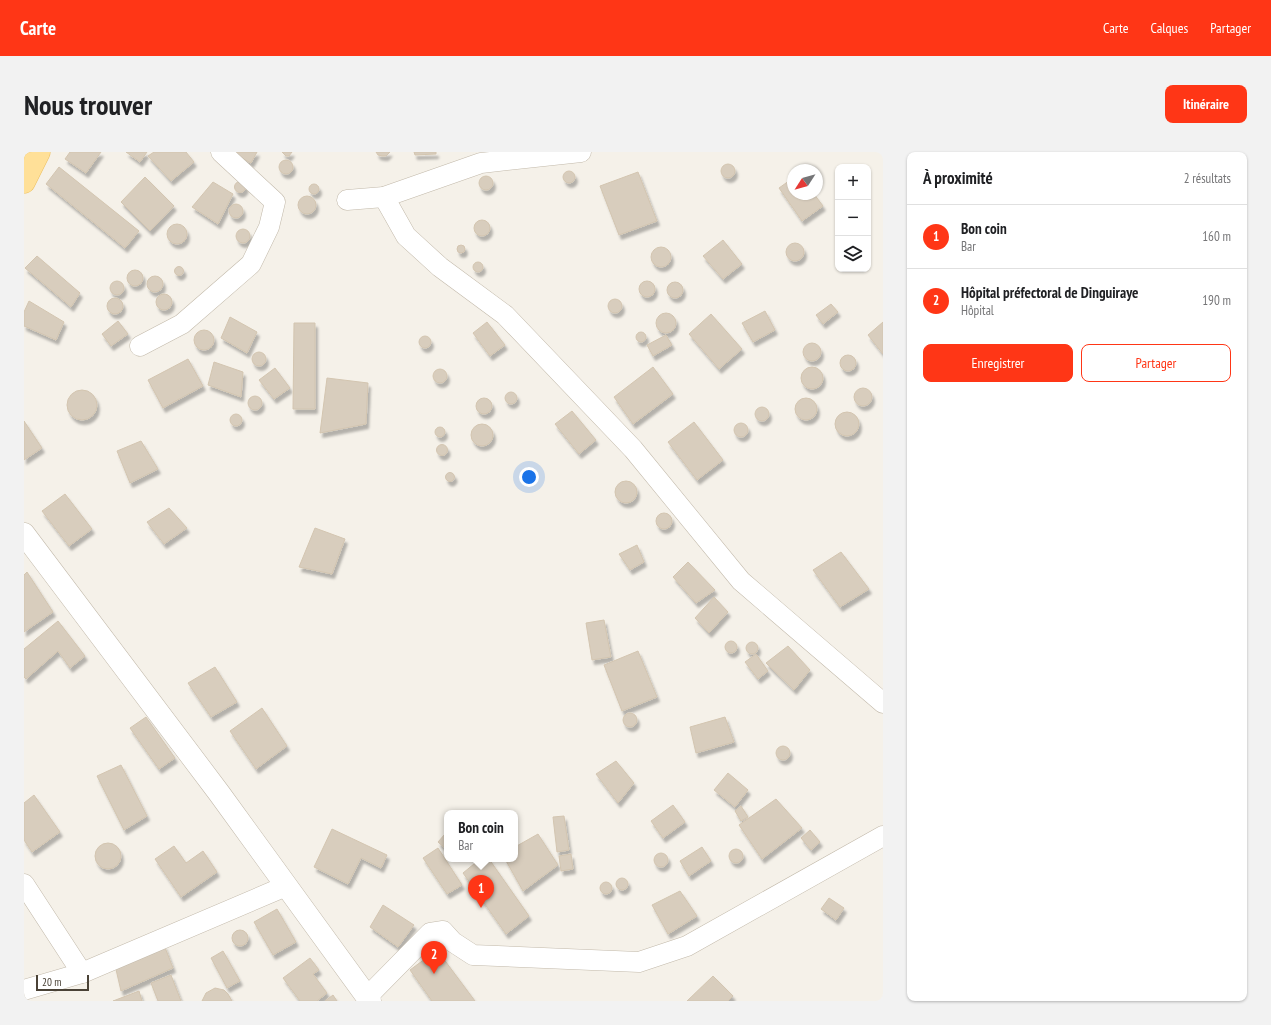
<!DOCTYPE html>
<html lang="fr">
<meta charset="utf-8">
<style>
:root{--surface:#fff;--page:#f2f2f2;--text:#202124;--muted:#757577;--line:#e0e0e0;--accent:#ff3616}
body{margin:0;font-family:"PT Sans Narrow",sans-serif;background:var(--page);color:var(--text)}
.controls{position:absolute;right:12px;top:12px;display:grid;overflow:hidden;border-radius:8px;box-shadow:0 1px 3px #0004}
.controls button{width:36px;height:36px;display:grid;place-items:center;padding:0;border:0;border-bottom:1px solid var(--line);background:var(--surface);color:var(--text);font:20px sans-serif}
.compass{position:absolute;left:763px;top:12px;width:36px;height:36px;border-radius:50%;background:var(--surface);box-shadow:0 1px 3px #0004;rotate:234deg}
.scale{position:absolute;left:12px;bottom:10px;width:53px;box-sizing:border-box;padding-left:4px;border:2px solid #4a4236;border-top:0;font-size:11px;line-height:14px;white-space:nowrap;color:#4a4236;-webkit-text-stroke:3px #fff;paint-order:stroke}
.you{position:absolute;left:505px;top:325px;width:14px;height:14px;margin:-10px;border:3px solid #fff;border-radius:50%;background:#1a73e8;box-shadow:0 0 0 6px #1a73e833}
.badge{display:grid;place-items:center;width:26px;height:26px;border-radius:50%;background:var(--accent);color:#fff;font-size:13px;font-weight:700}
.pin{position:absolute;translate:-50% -33px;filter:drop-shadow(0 1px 2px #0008)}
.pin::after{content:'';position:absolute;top:21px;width:14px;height:12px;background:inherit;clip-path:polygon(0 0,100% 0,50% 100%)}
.popup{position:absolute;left:420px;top:658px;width:74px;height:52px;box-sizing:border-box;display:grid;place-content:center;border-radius:8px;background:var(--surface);filter:drop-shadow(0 1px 3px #0005);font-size:13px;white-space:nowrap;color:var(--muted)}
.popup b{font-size:15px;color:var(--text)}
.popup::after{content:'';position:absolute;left:50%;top:100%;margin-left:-8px;border:8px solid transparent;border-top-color:var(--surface)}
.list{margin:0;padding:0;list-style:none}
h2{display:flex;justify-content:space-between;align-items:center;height:52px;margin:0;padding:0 16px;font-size:17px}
h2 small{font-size:13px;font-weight:400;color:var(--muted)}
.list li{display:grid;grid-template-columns:26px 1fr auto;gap:12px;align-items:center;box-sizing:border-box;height:64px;padding:0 16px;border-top:1px solid var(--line)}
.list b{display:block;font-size:15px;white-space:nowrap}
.list p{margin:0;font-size:13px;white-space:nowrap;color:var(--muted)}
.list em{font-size:13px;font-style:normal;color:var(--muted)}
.actions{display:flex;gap:8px;padding:12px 16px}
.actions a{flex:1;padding:9px 0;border:1px solid var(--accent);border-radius:8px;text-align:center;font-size:14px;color:var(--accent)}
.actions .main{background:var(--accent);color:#fff}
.icon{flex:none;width:22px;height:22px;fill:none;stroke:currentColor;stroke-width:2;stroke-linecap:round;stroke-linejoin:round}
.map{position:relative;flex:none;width:859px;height:849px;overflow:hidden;border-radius:8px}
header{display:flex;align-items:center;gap:24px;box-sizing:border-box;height:56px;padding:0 20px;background:var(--accent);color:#fff}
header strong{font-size:19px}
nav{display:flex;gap:22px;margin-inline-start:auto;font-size:14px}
.intro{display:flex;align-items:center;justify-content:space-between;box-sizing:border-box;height:96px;padding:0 24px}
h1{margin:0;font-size:28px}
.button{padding:10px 18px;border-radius:8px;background:var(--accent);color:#fff;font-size:14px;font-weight:700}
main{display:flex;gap:24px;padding:0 24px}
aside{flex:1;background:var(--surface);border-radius:8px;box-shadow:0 1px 3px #0004}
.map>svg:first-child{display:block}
.building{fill:#d8cdbd;stroke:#d3c5b0;filter:url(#shadow)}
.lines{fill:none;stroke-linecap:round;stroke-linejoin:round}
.minor-casing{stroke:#c2b9aa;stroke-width:21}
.tertiary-casing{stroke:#c2b9aa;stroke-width:23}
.primary-casing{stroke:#edc05f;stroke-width:23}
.minor{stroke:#fff;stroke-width:20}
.tertiary{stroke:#fff;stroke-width:22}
.primary{stroke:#ffe098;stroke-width:22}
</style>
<header>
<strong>Carte</strong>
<nav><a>Carte</a><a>Calques</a><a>Partager</a></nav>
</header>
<div class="intro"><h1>Nous trouver</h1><a class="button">Itinéraire</a></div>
<main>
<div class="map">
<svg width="859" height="849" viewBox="0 0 859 849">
<defs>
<filter id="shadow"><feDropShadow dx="2.5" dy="4.5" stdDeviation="1" flood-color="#0004"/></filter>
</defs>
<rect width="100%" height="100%" fill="#f5f1e9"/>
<!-- building -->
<g class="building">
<polygon points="46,0 77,0 62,21 41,7"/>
<polygon points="102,0 123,0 116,10"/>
<polygon points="130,0 162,0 170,10 147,29 124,4"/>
<polygon points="207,0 233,0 227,11"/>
<polygon points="258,0 268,0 265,4 262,4"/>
<polygon points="352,0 366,0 362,4 358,4 354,3"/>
<polygon points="390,0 412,0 412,2 391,3"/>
<circle cx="262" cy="15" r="7"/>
<circle cx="704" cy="19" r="7"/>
<polygon points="35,15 115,79 101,96 22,32"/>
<circle cx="545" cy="25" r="6"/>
<polygon points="614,20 633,69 595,83 576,34"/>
<circle cx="462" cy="31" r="7"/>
<polygon points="121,25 150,54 126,79 97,50"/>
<polygon points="769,26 769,42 790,42 799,54 778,69 755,36"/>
<circle cx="216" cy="35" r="5.5"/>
<polygon points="189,30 209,42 194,72 168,55"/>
<circle cx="290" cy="37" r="5"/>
<circle cx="283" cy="53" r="9"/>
<circle cx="212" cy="59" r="7"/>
<circle cx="458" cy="76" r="8"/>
<circle cx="153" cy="82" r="10"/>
<circle cx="219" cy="84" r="7"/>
<polygon points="699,88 718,112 699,127 679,104"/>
<circle cx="771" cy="100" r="9"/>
<circle cx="437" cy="97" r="4"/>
<circle cx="637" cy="105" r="10"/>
<polygon points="13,104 56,141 47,155 1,116"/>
<circle cx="454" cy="115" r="5"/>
<circle cx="155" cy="119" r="4.5"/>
<circle cx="111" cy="126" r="8"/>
<circle cx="131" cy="132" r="8"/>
<circle cx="623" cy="137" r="8"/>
<circle cx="93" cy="136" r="7"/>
<circle cx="651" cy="138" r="8"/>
<circle cx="140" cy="150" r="8"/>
<circle cx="91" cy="154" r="8"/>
<circle cx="591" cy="154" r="7"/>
<polygon points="5,149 40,170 32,188 0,174 0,160"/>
<polygon points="807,152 814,160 799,172 792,163"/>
<polygon points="741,159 751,178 729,190 718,171"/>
<circle cx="642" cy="171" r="10"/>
<polygon points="687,162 718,197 695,217 665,182"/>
<polygon points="206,165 233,180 223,201 197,186"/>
<polygon points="94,169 104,182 87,194 78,182"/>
<polygon points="463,170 481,193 466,204 449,181"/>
<polygon points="859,170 859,202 844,183"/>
<polygon points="270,171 291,171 291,257 269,257"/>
<circle cx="180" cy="188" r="10"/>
<circle cx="617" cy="185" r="5"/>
<polygon points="642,183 648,193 629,204 623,193"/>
<circle cx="401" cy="190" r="6"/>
<circle cx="788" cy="200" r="9"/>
<circle cx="235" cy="207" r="7"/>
<circle cx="824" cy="211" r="8"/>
<polygon points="164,207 179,234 139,256 124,228"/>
<polygon points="190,210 219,220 217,245 184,233"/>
<polygon points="629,215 649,242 609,272 590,245"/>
<circle cx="788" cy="226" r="11"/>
<polygon points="251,216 266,236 250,247 235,228"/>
<circle cx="416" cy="224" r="7"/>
<polygon points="303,226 344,231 342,272 296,281"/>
<circle cx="839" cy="245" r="9"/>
<circle cx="58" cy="253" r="15"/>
<circle cx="487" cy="246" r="6"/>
<circle cx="231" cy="251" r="7"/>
<circle cx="782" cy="257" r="11"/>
<circle cx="460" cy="254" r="8"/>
<circle cx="738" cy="262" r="7"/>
<polygon points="548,259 572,288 555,302 531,272"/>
<circle cx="823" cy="272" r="12"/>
<circle cx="212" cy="268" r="6"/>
<polygon points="0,269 18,296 0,308"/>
<polygon points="670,270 699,308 673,328 644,290"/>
<circle cx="717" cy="278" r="7"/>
<circle cx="458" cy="283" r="11"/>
<circle cx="416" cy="280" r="5"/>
<polygon points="117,289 134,317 106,331 93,299"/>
<circle cx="418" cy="298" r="5.5"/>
<circle cx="426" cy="325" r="4.5"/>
<circle cx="602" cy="340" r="11"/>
<polygon points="41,342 68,377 45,394 18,359"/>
<polygon points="145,356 163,376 140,392 123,370"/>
<circle cx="640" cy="369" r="8"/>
<polygon points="291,376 321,387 308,422 275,415"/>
<polygon points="613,393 620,410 606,418 595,402"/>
<polygon points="817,400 845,437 816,455 789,418"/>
<polygon points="664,410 691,438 672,451 649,425"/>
<polygon points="3,420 29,460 0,480 0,423"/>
<polygon points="690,445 704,460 685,481 671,466"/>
<polygon points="580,468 587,505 568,508 562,471"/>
<polygon points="34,469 61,504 46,516 34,499 2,527 0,525 0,497"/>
<circle cx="707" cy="495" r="6"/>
<circle cx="728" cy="496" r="6"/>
<polygon points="764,494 786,518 770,538 742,511"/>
<polygon points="614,499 633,545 598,559 580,513"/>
<polygon points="732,502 744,519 734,527 721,510"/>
<polygon points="191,515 213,550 187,565 164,531"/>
<polygon points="238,556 263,594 232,617 206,579"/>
<circle cx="606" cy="568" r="7"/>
<polygon points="122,565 151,606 135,617 106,576"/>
<polygon points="701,565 710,590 672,601 666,575"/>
<circle cx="759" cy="601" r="7"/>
<polygon points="592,609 610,631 594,651 572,622"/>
<polygon points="97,613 123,664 100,678 73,624"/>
<polygon points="704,621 724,638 711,655 690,638"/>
<polygon points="10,643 36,680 8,700 0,688 0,651"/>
<polygon points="752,647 778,676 738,707 715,673"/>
<polygon points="649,653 661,670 639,686 627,669"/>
<polygon points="717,654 724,665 717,669 711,659"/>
<polygon points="540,664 545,698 533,700 529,665"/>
<polygon points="308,677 363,703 357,716 337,706 324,732 290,715"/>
<polygon points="786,678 796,690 787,698 777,686"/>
<polygon points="421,682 423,684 423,698 414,690"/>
<polygon points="514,682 534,713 499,739 481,707 491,707 491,695"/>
<circle cx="84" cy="704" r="13"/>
<polygon points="150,694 162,711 179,699 193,720 157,745 131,707"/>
<polygon points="678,695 687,709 665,724 656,709"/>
<polygon points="414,696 438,733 423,742 399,706"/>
<circle cx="712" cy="704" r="7"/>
<circle cx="637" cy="708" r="7"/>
<polygon points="547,702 549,717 537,719 535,704"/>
<polygon points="456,707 465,707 505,764 482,782 439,721"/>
<circle cx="598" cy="732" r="6"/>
<circle cx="582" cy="736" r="6"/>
<polygon points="656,739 673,764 644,782 628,753"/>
<polygon points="805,746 820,756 812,768 797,757"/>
<polygon points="359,753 390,773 374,795 346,775"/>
<polygon points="253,757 272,790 249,803 230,770"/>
<circle cx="216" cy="786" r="8"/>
<polygon points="140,793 149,816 97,839 91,813"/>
<polygon points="413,798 451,849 408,849 386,818"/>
<polygon points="199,799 216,829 203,836 187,806"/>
<polygon points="286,806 295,818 289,822 303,841 293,849 276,849 259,826"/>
<polygon points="147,823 157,849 134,849 127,831"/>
<polygon points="689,824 709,844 704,849 663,849"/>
<polygon points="191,836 200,838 204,842 208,849 178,849 182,841"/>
<polygon points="115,839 118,849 89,849"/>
<polygon points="309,843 313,849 301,849"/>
</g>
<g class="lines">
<!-- minor casing -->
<g class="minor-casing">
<g id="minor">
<polyline points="360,45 382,84 416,115 481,163 609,297 717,429 859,551"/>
<polyline points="323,48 360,45 457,11 557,0"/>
<polyline points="116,194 158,172 227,112 245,75 251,50 197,0"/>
<polyline points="0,732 58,821"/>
<polyline points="0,838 58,821 262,734"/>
<polyline points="343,845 406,781 419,779 429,790 449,803 615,810 663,794 859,684"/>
</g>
</g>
<!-- tertiary casing -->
<g class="tertiary-casing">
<polyline id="tertiary" points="0,382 195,641 346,849"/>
</g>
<!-- primary casing -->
<g class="primary-casing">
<polyline id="primary" points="0,30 15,0"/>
</g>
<!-- minor -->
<use href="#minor" class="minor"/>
<!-- tertiary -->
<use href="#tertiary" class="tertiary"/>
<!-- primary -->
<use href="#primary" class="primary"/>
</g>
</svg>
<div class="controls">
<button>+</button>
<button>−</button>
<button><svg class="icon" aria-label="layers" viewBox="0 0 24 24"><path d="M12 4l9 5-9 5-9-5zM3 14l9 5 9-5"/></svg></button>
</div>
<svg class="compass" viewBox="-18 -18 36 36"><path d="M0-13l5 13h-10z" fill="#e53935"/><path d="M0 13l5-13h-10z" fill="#757577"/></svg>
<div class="scale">20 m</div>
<div class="you"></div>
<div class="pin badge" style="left:457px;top:756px">1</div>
<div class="popup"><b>Bon coin</b>Bar</div>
<div class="pin badge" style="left:410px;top:822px">2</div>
</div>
<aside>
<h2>À proximité<small>2 résultats</small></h2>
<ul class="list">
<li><span class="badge">1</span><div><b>Bon coin</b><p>Bar</p></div><em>160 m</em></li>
<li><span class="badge">2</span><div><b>Hôpital préfectoral de Dinguiraye</b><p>Hôpital</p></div><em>190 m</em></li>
</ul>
<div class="actions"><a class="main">Enregistrer</a><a>Partager</a></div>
</aside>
</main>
